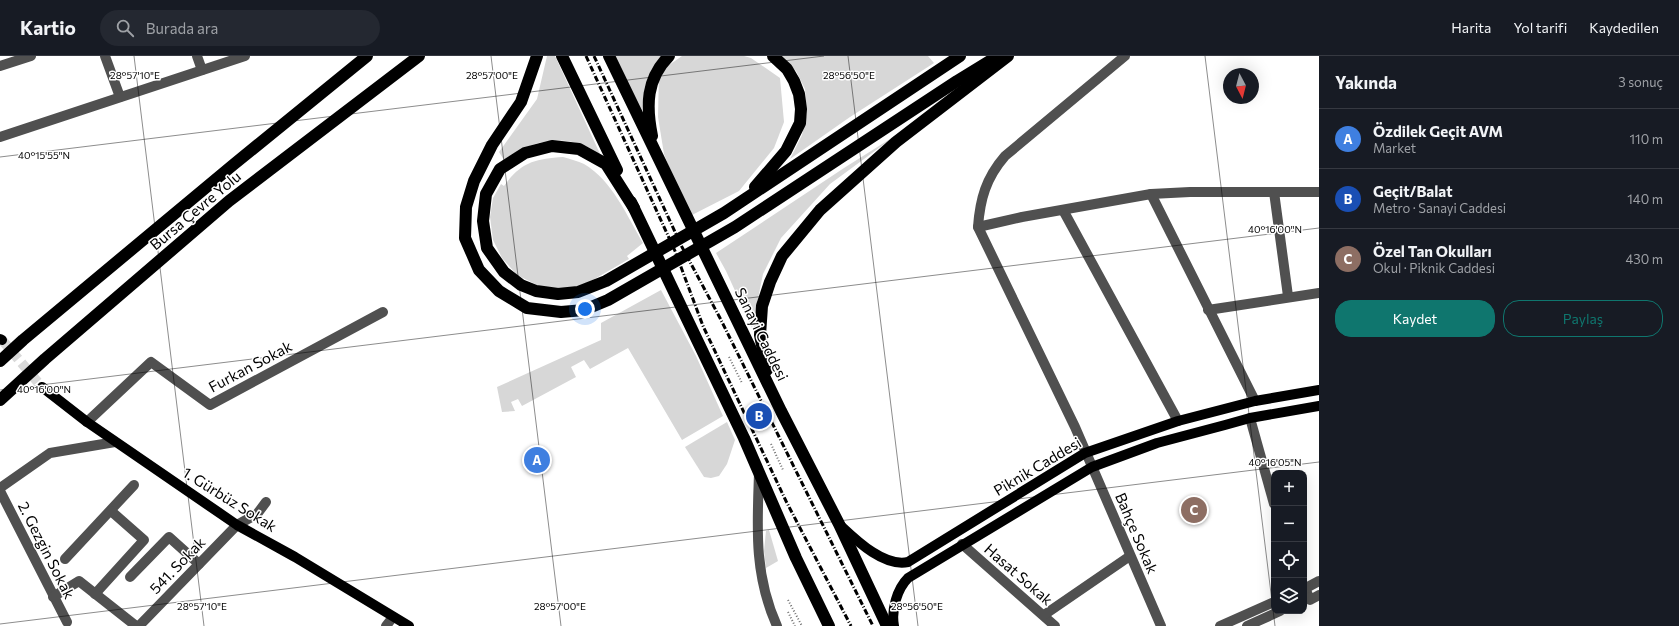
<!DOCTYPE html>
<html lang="tr">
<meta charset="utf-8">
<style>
:root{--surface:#171b24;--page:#242831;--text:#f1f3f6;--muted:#9ea1a6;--line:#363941;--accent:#0f766e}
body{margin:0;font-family:Commissioner,sans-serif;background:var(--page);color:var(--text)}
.controls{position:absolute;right:12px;bottom:12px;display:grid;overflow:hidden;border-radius:8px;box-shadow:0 4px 16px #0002}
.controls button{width:36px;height:36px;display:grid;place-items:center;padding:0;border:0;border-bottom:1px solid var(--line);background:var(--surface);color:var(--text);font:20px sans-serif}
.compass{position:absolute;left:1223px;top:12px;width:36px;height:36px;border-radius:50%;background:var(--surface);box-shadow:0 4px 16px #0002;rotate:173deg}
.you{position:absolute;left:585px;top:253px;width:14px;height:14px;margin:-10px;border:3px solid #fff;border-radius:50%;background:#1a73e8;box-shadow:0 0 0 6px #1a73e833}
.badge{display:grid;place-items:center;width:26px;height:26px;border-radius:50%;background:var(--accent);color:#fff;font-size:13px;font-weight:700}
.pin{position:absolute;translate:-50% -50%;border:2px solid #fff;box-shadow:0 1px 4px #0006}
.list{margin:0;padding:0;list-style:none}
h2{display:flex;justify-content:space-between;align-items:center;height:52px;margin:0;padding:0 16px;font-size:17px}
h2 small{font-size:13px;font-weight:400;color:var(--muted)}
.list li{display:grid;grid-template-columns:26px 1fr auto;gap:12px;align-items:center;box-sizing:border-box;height:60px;padding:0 16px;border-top:1px solid var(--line)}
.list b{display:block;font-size:15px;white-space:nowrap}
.list p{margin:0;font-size:13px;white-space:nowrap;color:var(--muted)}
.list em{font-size:13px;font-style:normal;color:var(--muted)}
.actions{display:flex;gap:8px;padding:12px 16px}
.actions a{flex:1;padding:9px 0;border:1px solid var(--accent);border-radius:16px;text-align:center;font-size:14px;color:var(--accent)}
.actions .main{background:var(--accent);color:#fff}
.icon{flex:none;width:22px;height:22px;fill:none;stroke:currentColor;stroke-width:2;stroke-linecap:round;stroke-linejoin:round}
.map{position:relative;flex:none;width:1319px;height:570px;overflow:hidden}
header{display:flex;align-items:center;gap:24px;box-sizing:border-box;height:56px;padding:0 20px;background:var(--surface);border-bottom:1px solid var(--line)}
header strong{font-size:19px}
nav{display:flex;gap:22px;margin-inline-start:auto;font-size:14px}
.search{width:280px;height:36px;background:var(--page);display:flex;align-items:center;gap:10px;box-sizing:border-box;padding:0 14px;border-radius:22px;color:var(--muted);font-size:15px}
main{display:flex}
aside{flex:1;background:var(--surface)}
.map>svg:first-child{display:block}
.green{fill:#d7d7d7}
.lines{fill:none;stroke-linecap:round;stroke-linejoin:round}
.major-tunnel{stroke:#d9d9d9;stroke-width:10;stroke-dasharray:10 5;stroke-linecap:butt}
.path{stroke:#727272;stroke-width:2;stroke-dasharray:1 2;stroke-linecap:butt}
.minor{stroke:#505050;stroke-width:10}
.major{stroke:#000;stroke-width:10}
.highway{stroke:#000;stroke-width:12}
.rail{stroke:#000;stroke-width:3;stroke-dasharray:6 2 1 2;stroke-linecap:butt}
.ticks{fill:none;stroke:#000;stroke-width:1;stroke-opacity:0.45}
.labels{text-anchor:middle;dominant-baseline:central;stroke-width:3;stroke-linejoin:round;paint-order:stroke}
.street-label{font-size:15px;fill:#000;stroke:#fff}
.ticks-label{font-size:10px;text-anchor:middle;fill:#000;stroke:#fff;stroke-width:3;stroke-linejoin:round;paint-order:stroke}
</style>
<header>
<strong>Kartio</strong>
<div class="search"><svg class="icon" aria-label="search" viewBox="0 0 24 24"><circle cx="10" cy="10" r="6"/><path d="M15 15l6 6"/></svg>Burada ara</div>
<nav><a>Harita</a><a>Yol tarifi</a><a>Kaydedilen</a></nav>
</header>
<main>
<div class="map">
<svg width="1319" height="570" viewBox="0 0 1319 570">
<rect width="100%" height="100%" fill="#fff"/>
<!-- green -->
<g class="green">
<path d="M547,0h8l46,100c-5,-4 -12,-9 -18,-11 -28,-10 -56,-2 -79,15l-5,-8 38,-53z"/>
<polygon points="605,0 664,0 651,14 642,50 642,79"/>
<polygon points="682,0 744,0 751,2 780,22 784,66 774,92 739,135 688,161 664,98 658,61 659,16"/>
<polygon points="780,0 928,0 934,7 850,61 790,103 802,79 807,57 805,33 796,15"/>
<polygon points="898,78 830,128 781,182 763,218 752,272 726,215 716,197 844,112"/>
<path d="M563,101c7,2 15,4 21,7 28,16 43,52 59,79l-16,13 2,3 -43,25 -19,5 -26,-2 -24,-12 -15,-17 -9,-18 -3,-23 3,-19 8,-14 3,2c17,-24 31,-27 59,-29z"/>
<polygon points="661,234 696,300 723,360 682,384 628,292 590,313 584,304 571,311 576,321 522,350 518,343 511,346 515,355 502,356 497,331 601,284 601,267"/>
<polygon points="727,366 735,384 727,408 719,420 711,422 704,421 685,391"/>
<polygon points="769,474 778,505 766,512 764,495 766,475"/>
</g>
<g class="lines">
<!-- major-tunnel -->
<polyline class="major-tunnel" points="2,284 42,331"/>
<!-- path -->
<g class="path">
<polyline points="729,301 742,327"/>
<polyline points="771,388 783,414"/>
<polyline points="788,544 802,570"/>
<polyline points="788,556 795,570"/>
</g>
<!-- minor -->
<g class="minor">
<polyline points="105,0 120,41"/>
<polyline points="197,0 202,14"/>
<path d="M1125,0l-120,100c-19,22 -25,43 -27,71l97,200 86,199"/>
<polyline points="0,10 31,0"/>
<polyline points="0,81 245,0"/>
<polyline points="1274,136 1288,240"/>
<polyline points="1151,138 1255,345"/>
<polyline points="1063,154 1178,365"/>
<polyline points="978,171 1022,161 1151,138 1190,136 1319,136"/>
<polyline points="1208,254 1319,237"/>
<polyline points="1250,362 1274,448"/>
<polyline points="87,366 151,306 210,349 383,256"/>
<path d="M759,418c-2,54 -5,101 18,152"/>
<polyline points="0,432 50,397 115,386"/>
<polyline points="0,435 67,566"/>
<polyline points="962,488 1055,570"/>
<polyline points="65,503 134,429"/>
<polyline points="130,521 169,481 199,508"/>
<polyline points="1305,532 1310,544 1319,539"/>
<polyline points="1304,533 1319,525"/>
<polyline points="95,538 144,484 111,455"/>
<polyline points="53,541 79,525 136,570"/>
<polyline points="1044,559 1130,500"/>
<polyline points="139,570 237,469 257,458 266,446"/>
<polyline points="386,570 393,561"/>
<polyline points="1220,570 1274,546"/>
<polyline points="1247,570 1280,555"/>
</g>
<!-- major -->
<g class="major">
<polyline points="0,283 2,284"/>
<polyline points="42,331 87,366 237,469 295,501 409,570"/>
<path d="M841,470c16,15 43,41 67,36l177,-109 93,-32 77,-20 64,-11"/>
<path d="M894,570c-3,-16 3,-37 14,-48l184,-111 65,-24 68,-18 25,-7 69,-12"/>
</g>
<!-- highway -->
<g class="highway">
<polyline points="537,0 521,46 492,89 474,125 466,151 465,182 479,214 499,235 527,252 561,256 584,254 608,244 735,171 957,25 998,0"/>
<polyline points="562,0 617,114"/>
<polyline points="609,0 781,355 839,468 887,570"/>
<path d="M652,80c-6,-30 -6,-57 17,-80"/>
<polyline points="755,131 786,95 800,67 801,53 799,38 794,25 787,13 773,0"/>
<polyline points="631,146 744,382 796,502 829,570"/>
<polyline points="634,152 606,108 579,93 552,90 525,97 500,113 486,138 483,165 487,192 504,216 521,229 536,235 558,238 578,236 606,225 724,157 960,0"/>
<polyline points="0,305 23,284 233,109 367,0"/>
<polyline points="767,314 760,279 762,250 770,226 782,200 820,154 896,86 1008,0"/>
<polyline points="0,344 45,303 229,145 419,0"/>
</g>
<!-- rail -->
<g class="rail">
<polyline points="586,0 675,195 703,270 786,445 851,570"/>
<polyline points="594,0 682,191 720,262 873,570"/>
</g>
</g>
<!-- ticks -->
<path class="ticks" d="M134,0l70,570M491,0l70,570M848,0l70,570M1205,0l70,570M0,101l824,-101M0,334l1319,-162M0,568l1319,-162"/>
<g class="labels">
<!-- street labels -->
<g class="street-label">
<text transform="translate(195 154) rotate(-40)">Bursa Çevre Yolu</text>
<text transform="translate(762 278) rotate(64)">Sanayi Caddesi</text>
<text transform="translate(250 310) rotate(-28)">Furkan Sokak</text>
<text transform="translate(1037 410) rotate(-31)">Piknik Caddesi</text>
<text transform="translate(230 443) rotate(32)">1. Gürbüz Sokak</text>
<text transform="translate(1137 477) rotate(67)">Bahçe Sokak</text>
<text transform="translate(47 494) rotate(63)">2. Gezgin Sokak</text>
<text transform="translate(177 509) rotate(-46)">541. Sokak</text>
<text transform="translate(1019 518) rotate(41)">Hasat Sokak</text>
</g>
</g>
<g class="ticks-label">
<text x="135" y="23">28°57'10"E</text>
<text x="492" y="23">28°57'00"E</text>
<text x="849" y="23">28°56'50"E</text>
<text x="44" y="103">40°15'55"N</text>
<text x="1275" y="177">40°16'00"N</text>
<text x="44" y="337">40°16'00"N</text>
<text x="1275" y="410">40°16'05"N</text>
<text x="202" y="554">28°57'10"E</text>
<text x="560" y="554">28°57'00"E</text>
<text x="917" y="554">28°56'50"E</text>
</g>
</svg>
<div class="controls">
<button>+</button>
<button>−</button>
<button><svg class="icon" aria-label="locate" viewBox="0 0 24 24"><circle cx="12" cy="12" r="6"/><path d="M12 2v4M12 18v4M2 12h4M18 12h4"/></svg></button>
<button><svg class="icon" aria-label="layers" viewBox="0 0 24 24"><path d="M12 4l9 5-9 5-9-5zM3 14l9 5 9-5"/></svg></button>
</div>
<svg class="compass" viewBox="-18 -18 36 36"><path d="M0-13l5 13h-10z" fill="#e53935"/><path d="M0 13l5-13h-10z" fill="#9ea1a6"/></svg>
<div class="you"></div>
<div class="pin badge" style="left:537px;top:404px;background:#3f7fe0">A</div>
<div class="pin badge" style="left:759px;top:360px;background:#1a4fb4">B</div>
<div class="pin badge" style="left:1194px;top:454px;background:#8d6e63">C</div>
</div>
<aside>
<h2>Yakında<small>3 sonuç</small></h2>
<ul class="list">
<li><span class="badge" style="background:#3f7fe0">A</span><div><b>Özdilek Geçit AVM</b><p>Market</p></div><em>110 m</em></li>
<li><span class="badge" style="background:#1a4fb4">B</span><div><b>Geçit/Balat</b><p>Metro · Sanayi Caddesi</p></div><em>140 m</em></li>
<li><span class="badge" style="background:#8d6e63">C</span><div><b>Özel Tan Okulları</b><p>Okul · Piknik Caddesi</p></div><em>430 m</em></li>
</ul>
<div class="actions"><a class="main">Kaydet</a><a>Paylaş</a></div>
</aside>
</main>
